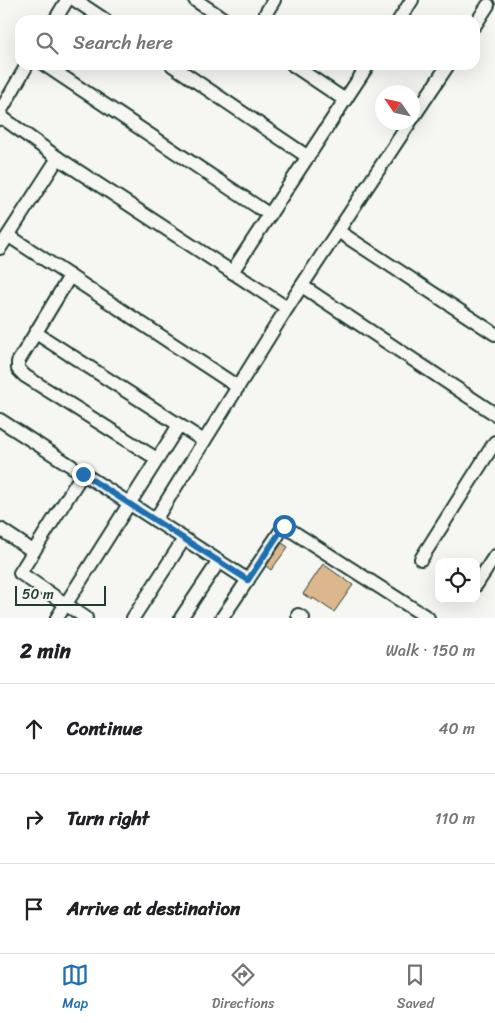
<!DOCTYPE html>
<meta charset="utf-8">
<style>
:root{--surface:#fff;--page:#f2f2f2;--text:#202124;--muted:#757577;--line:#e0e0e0;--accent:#1f6fb2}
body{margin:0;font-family:Sriracha,sans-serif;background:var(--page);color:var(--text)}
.controls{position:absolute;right:15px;bottom:15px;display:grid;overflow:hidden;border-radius:10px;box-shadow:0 5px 20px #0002}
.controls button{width:45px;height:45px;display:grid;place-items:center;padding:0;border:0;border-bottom:1px solid var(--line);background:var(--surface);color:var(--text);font:25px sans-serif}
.compass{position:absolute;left:375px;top:85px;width:45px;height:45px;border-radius:50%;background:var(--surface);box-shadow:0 5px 20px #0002;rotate:304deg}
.scale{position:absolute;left:15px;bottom:12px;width:91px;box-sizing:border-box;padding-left:5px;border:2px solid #1f3d34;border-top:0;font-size:14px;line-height:18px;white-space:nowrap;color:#1f3d34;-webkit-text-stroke:4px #f6f6f2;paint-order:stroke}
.stop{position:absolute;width:15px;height:15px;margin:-11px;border:4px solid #1f6fb2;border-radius:50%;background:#fff}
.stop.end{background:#1f6fb2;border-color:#fff;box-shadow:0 1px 5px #0008}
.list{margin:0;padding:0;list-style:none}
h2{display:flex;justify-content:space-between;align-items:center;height:65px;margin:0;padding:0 20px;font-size:21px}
h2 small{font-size:16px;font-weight:400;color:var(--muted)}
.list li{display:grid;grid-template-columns:32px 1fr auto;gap:15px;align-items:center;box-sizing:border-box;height:90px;padding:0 20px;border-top:1px solid var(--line)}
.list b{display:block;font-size:19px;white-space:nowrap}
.list em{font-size:16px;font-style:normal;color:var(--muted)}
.icon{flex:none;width:28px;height:28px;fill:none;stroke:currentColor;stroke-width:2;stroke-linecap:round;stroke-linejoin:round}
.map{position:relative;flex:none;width:495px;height:618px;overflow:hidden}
.search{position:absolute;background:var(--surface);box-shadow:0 5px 20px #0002;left:15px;right:15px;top:15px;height:55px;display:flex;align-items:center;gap:12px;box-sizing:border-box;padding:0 18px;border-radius:15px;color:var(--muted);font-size:19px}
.sheet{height:335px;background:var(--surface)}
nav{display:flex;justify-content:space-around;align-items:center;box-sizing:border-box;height:70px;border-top:1px solid var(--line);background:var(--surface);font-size:14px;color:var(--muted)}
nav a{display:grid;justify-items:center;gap:2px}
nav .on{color:var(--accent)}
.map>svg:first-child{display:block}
.building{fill:#dcb78d;stroke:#1f3d34}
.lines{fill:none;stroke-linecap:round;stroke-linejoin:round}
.minor-casing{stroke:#1f3d34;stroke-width:16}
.minor{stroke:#f6f6f2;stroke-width:12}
.route{stroke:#1f6fb2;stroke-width:6}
</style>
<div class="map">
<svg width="495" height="618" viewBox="0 0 495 618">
<rect width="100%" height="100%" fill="#f6f6f2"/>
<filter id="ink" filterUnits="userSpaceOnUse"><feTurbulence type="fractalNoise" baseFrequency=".02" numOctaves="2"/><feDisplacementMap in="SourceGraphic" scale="10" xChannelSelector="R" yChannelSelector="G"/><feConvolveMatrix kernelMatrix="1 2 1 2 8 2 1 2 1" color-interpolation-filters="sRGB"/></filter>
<g filter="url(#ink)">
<!-- building -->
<g class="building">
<polygon points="282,543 288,547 271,570 266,566"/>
<polygon points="323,564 353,585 334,612 313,598 312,600 303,594"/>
</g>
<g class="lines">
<!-- minor casing -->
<g class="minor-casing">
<g id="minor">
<polyline points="75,0 105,20"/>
<polyline points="195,0 225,20"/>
<polyline points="266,13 274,0"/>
<polyline points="55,20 67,0"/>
<polyline points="399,20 412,0"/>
<polyline points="475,25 488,5"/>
<polyline points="45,65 270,215"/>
<polyline points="172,65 308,157"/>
<polyline points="293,65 345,100"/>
<polyline points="0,112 27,65"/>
<polyline points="0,119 3,118 58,158 287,308"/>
<polyline points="412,119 448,65"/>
<polyline points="338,231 495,334"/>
<polyline points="9,236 238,387"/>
<polyline points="0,248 58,158"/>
<polyline points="232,272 368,65"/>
<polyline points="70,276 18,362 18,369 25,376 157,459"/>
<polyline points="302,286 495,414"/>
<polyline points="36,333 204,441"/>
<polyline points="0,420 248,580"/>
<polyline points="83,473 20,573 86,618"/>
<polyline points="155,520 287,308 410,122"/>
<polyline points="0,529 33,551"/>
<polyline points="421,559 495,442"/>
<polyline points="476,585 495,556"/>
<polyline points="298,615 303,618"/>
<polyline points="57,618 179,425"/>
<polyline points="133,618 184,539"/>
<polyline points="181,618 219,561"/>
<polyline points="222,618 284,526 428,618"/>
</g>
</g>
<!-- minor -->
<use href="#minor" class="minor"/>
</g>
</g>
<g class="lines" filter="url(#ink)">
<!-- route -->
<polyline class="route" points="83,474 248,580 284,526"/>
</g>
</svg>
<div class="controls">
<button><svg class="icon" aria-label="locate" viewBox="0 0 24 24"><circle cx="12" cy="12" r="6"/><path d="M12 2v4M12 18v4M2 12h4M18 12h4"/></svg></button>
</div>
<svg class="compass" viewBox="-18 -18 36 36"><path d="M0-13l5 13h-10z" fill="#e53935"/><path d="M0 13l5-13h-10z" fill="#757577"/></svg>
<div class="scale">50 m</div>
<div class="stop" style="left:284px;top:526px"></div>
<div class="stop end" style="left:83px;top:474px"></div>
<div class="search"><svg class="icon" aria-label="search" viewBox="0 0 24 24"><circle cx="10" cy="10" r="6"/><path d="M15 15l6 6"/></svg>Search here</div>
</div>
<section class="sheet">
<h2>2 min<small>Walk · 150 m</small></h2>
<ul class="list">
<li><svg class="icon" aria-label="ahead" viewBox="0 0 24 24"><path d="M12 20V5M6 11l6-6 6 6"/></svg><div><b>Continue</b></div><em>40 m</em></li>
<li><svg class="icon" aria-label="right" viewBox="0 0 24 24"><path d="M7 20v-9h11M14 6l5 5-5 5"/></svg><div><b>Turn right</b></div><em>110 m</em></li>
<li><svg class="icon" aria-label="arrive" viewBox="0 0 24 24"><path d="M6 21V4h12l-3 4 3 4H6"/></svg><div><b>Arrive at destination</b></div></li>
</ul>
</section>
<nav>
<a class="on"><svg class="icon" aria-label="map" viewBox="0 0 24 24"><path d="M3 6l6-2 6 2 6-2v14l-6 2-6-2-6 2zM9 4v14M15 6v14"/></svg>Map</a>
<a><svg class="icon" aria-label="directions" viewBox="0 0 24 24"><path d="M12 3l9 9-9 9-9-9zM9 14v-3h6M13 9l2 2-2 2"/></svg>Directions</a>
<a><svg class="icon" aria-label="saved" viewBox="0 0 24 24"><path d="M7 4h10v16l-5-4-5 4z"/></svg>Saved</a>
</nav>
